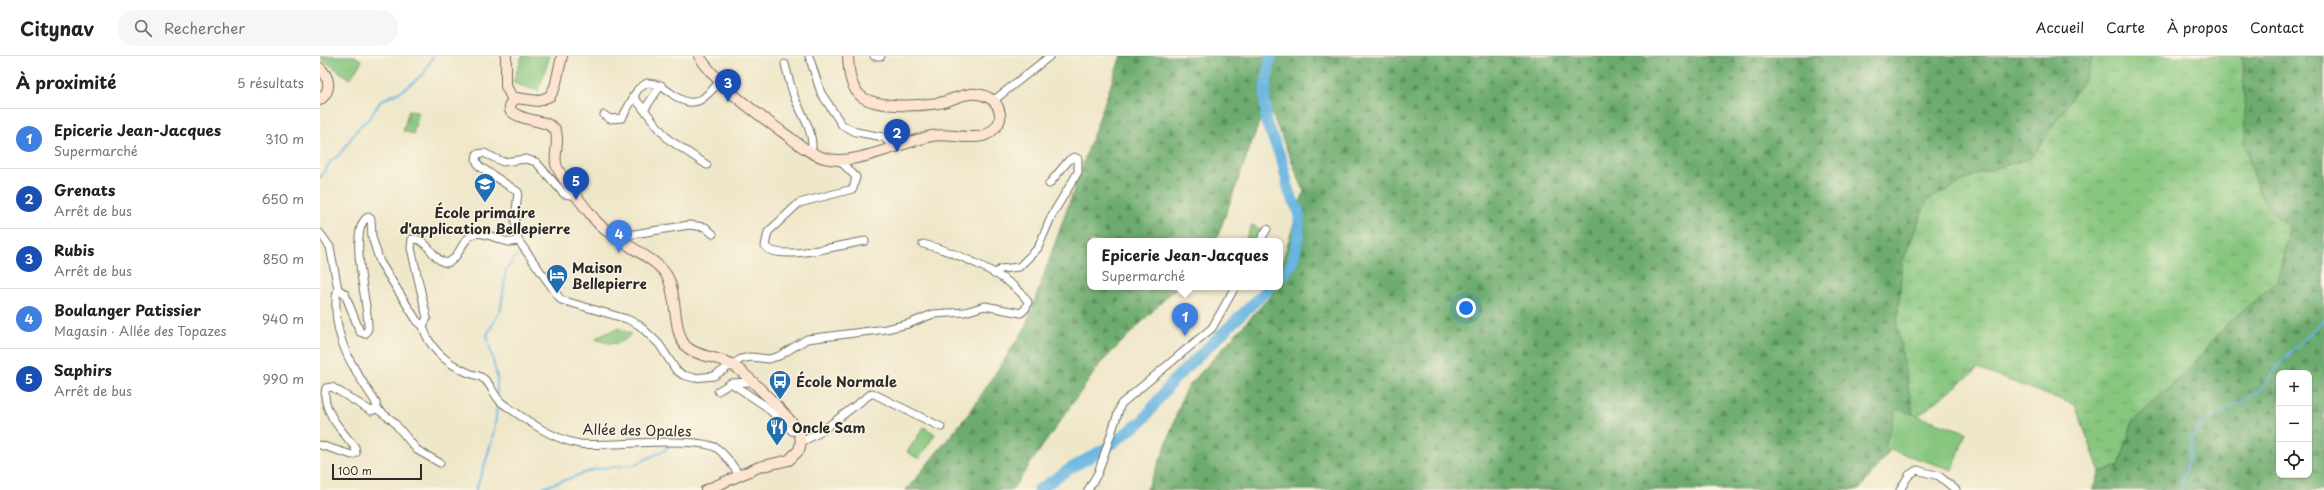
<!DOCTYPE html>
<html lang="fr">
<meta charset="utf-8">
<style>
:root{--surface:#fff;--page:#f6f6f6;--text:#202124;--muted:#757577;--line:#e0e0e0;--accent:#1f6fb2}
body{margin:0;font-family:"Playpen Sans",sans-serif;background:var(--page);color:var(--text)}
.controls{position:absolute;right:12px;bottom:12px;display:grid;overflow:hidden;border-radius:8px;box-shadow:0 1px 3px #0004}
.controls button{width:36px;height:36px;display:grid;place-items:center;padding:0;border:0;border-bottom:1px solid var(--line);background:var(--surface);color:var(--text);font:20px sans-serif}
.scale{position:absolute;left:12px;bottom:10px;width:90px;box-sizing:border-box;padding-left:4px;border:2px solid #2b2b2b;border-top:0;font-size:11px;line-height:14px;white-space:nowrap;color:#2b2b2b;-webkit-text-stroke:3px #fcf5e5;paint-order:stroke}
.you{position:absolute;left:1146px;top:252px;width:14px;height:14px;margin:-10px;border:3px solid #fff;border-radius:50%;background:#1a73e8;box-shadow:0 0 0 6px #1a73e833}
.badge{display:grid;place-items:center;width:26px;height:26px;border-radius:50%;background:var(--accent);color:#fff;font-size:13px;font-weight:700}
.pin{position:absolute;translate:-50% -33px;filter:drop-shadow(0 1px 2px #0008)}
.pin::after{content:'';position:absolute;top:21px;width:14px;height:12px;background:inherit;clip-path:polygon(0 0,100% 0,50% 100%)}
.popup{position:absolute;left:767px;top:182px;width:196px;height:52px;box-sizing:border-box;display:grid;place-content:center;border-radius:8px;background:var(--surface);filter:drop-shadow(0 1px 3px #0005);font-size:13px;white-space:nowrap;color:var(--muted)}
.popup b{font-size:15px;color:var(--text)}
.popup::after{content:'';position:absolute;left:50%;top:100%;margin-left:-8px;border:8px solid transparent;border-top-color:var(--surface)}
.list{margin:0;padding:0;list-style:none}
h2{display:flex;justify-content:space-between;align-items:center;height:52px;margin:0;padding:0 16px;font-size:17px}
h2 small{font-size:13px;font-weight:400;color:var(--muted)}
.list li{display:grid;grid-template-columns:26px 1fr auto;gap:12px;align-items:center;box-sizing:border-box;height:60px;padding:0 16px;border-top:1px solid var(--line)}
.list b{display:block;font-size:15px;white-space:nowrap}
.list p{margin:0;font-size:13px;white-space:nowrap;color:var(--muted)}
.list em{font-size:13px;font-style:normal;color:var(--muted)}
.icon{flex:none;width:22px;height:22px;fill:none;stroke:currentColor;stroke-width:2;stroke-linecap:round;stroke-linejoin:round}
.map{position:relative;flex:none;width:2004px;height:434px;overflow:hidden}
header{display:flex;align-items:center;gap:24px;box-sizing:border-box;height:56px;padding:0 20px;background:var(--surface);border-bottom:1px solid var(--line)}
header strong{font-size:19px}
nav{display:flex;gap:22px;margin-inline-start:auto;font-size:14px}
.search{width:280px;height:36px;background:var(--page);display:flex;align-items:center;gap:10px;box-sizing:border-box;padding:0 14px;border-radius:16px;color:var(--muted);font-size:15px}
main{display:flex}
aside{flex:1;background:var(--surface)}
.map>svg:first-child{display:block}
.grass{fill:url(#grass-tufts);stroke:#587854}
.forest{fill:url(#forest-firs);stroke:#4c6b4c;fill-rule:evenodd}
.garden{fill:#86c67e;stroke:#587854}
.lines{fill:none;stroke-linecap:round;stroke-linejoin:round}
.stream{stroke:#67b5e1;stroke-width:2}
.river{stroke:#67b5e1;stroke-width:11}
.street-casing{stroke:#706d62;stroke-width:9}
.secondary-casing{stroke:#706d62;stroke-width:12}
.street{stroke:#fff;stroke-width:7}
.secondary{stroke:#fde4d0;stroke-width:10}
.labels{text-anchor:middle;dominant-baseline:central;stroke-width:3;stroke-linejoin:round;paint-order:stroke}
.poi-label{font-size:14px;font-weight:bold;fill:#2b2b2b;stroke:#fcf5e5;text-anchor:start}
.street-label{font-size:14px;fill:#2b2b2b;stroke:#fcf5e5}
</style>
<header>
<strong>Citynav</strong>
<div class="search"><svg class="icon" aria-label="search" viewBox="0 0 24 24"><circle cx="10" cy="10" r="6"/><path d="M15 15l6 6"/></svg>Rechercher</div>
<nav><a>Accueil</a><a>Carte</a><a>À propos</a><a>Contact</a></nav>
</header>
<main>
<aside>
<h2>À proximité<small>5 résultats</small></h2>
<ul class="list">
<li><span class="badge" style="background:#3f7fe0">1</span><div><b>Epicerie Jean-Jacques</b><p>Supermarché</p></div><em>310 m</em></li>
<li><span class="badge" style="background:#1a4fb4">2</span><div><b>Grenats</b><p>Arrêt de bus</p></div><em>650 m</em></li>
<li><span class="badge" style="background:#1a4fb4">3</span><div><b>Rubis</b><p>Arrêt de bus</p></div><em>850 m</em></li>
<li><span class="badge" style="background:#3f7fe0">4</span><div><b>Boulanger Patissier</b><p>Magasin · Allée des Topazes</p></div><em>940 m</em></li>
<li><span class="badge" style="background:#1a4fb4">5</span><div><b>Saphirs</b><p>Arrêt de bus</p></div><em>990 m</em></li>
</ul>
</aside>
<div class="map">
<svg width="2004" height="434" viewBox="0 0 2004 434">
<defs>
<pattern id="grass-tufts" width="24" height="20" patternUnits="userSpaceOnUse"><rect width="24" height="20" fill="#86c67e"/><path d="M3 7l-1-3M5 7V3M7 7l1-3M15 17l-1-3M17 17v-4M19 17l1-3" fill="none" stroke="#6ea167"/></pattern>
<pattern id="forest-firs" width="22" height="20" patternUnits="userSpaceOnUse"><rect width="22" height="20" fill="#6cab6d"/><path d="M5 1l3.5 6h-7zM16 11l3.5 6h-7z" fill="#598b5a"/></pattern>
</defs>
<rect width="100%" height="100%" fill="#fcf5e5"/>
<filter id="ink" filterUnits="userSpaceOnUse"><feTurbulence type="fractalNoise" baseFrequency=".025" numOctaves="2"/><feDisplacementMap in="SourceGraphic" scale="8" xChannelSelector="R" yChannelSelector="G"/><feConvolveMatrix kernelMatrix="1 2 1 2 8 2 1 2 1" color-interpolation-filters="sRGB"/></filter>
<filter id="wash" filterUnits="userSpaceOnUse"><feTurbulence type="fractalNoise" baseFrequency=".012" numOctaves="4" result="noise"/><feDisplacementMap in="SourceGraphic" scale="16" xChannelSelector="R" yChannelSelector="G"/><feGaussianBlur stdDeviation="0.9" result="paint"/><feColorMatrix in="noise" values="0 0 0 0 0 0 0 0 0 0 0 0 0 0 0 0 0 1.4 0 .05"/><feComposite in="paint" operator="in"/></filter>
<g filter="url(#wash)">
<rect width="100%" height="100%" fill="#efe7c9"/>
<!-- grass -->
<path class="grass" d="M1773,0h148c10,46 -3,92 19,138 5,13 20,25 29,35l-11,52 -48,40 -48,55 -49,45 -14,46 -19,5 -25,-67 -97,-36 -64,50 -17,-93 5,-63 25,-63 54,-28 50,-14 56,-83z"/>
<!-- forest -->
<g class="forest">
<polygon points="801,0 1773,0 1767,19 1711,102 1661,116 1607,144 1582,207 1577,270 1594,363 1539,434 826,434 844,395 865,334 952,238 954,231 960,231 960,212 984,135 952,58 940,64 896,185 770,185 770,231 857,231 780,308 692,434 586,434 650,356 705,272"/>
<path d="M1921,0h83v434h-232l8,-18 19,-6 14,-45 49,-45 48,-55 48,-40 11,-51 -29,-35 -15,-50 -1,-75zM1959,317h30v102h-30z"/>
</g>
<!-- garden -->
<g class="garden">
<polygon points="1,0 35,0 42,5 30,23 0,2"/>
<polygon points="202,0 230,0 218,35 193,27"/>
<polygon points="89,54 99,57 93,78 83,75"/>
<polygon points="932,169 944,175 939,185 926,182"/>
<path d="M298,272l13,6c-11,13 -20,10 -34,6l-1,-2z"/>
<polygon points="1577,353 1646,376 1633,414 1564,392"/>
<polygon points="604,371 615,378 599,403 587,396"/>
</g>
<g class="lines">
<!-- stream -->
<g class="stream">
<polyline points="0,122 11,105 20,98 40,70 49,63 61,45 85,33 95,25 105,16 113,0"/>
<polyline points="177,338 177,321 167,279 181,253 186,214 202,192"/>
<path d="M156,434c10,-29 20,-56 21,-87"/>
<polyline points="216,434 276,413 314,409 345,394 350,388"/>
<polyline points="1861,434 1873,381 1882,368 1940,335 1960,307 2004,264"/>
</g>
<!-- river -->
<g class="river">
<polyline points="951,0 945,35 946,66 962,104 969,136 979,156 979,177 972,208 960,221"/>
<polyline points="718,434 751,412 786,392 823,364 852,326 950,231"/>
</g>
</g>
</g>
<g filter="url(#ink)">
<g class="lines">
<!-- street casing -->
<g class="street-casing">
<g id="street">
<polyline points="489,0 501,37 522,69 536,76 563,81 574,91"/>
<polyline points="554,0 561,0"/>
<path d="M465,8c3,12 6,25 11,37 7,15 17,30 16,48l-4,2"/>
<polyline points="313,40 348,83 387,109"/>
<polyline points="673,45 730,0"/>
<polyline points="324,54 341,29"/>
<path d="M284,59l6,4 12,-1 16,-29 9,-6c20,-1 31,25 51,18 8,-3 15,-13 21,-18"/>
<path d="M518,103l18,18 -3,12 -54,14 -31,29 -3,14c13,17 80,-2 100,-5"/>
<polyline points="0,177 10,191 18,233"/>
<polyline points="296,181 369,169 385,171 393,178"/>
<path d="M198,184l43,60 66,19 12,6 20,19 17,26 7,5 11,3 20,-2 27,-17 10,-2 18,2 10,-3 28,-17 79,-10 22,-5 25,-10 32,-2 20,-6 36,7 5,-5 2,-6c-16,-27 -76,-51 -105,-58"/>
<polyline points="940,185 947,173"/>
<polyline points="674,218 681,213 699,211 718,192 732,159 758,116 758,103 754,101 749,104 729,128"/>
<path d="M103,270l4,-8 -16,-70 1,-9c16,-2 20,22 35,24 13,-4 14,-25 28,-29 14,-4 31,14 43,6l-3,-19 3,-29 -39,-26 -3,-6 1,-6 7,-1 19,9 23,-3 10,3 28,32 13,2"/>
<path d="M103,270c6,23 25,38 46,47 5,2 10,2 15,6 7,5 9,16 18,24 23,16 49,36 78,41 26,3 122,-9 138,5 9,7 15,17 21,26"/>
<polyline points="411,327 444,349 472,375 479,376"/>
<polyline points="398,335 411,327 431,326"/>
<polyline points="57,353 73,365 97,394 120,407"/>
<polyline points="481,386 499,377 552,337 621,371"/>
<path d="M0,389l32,10 4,-2 -1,-6c-12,-14 -35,-39 -29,-59l6,-1 39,24 6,-2 -1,-6c-20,-32 -38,-54 -40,-93 0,-7 -1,-15 2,-21l7,5 15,38 5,2 3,-5c2,-20 -22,-100 0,-112l3,2 1,18 8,25 37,59 6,5"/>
<polyline points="768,434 778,417 801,348 892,272 915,231"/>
<polyline points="1580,434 1589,419 1597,414 1619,420 1636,434"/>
</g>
</g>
<!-- secondary casing -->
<g class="secondary-casing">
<g id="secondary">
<polyline points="186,0 186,30 193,44"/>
<path d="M242,0l-7,31 -5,9 -12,5 -22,-3 -6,6v6c11,12 33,8 45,19 5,10 -1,24 1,35 2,11 32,47 40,57 18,21 60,35 71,55 11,19 5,60 21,72 11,9 30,9 43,16 13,7 60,55 68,68l2,10 -2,8 -10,10 -30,7 -53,23"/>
<path d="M379,0c21,32 51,52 82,75 13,9 26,22 43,27 30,9 77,-16 108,-22 17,-3 35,4 51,0 9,-3 19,-13 17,-22 -1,-6 -4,-12 -9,-15 -20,-12 -33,0 -52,4 -19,3 -69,6 -81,-10 -9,-10 -9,-24 -10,-37"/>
<path d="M0,12c10,10 12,22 0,32"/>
</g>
</g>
<!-- street -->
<use href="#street" class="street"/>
<!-- secondary -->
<use href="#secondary" class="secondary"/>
</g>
</g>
<!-- icons -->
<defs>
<g id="school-pin" transform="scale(1.15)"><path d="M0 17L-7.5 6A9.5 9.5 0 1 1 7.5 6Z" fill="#1f6fb2" stroke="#fcf5e5"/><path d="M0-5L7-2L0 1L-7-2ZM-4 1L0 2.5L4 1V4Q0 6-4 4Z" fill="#fff"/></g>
<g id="hotel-pin" transform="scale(1.15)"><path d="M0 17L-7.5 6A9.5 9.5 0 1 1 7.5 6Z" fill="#1f6fb2" stroke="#fcf5e5"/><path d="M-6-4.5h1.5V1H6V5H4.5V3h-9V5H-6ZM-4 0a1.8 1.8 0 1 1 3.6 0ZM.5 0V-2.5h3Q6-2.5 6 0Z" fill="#fff"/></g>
<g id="bus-pin" transform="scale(1.15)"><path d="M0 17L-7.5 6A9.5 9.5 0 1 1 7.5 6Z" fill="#1f6fb2" stroke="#fcf5e5"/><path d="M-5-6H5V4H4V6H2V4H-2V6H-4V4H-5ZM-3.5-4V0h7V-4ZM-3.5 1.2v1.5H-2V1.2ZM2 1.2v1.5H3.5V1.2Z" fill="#fff"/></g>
<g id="restaurant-pin" transform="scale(1.15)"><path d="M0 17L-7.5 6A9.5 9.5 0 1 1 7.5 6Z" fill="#1f6fb2" stroke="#fcf5e5"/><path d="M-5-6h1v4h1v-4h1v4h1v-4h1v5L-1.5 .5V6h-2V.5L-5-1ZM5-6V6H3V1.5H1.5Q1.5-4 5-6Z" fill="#fff"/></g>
</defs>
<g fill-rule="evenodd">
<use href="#school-pin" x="165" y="128"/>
<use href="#hotel-pin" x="237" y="219"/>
<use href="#bus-pin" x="460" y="325"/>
<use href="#restaurant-pin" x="457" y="371"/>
</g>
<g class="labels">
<!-- poi labels -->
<g class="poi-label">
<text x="165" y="156" text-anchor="middle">École primaire<tspan x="165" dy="16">d'application Bellepierre</tspan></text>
<text x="252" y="211">Maison<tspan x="252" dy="16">Bellepierre</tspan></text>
<text x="476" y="325">École Normale</text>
<text x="472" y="371">Oncle Sam</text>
</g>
<!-- street labels -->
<g class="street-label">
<text transform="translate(317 374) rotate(1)">Allée des Opales</text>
</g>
</g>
</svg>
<div class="controls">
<button>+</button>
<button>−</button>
<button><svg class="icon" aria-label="locate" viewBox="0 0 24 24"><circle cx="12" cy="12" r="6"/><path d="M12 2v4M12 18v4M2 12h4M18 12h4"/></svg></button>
</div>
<div class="scale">100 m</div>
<div class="you"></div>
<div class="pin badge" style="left:865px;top:280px;background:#3f7fe0">1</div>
<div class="popup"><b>Epicerie Jean-Jacques</b>Supermarché</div>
<div class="pin badge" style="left:577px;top:96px;background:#1a4fb4">2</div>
<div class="pin badge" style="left:408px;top:46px;background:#1a4fb4">3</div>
<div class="pin badge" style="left:299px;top:197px;background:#3f7fe0">4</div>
<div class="pin badge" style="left:256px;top:144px;background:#1a4fb4">5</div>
</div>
</main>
